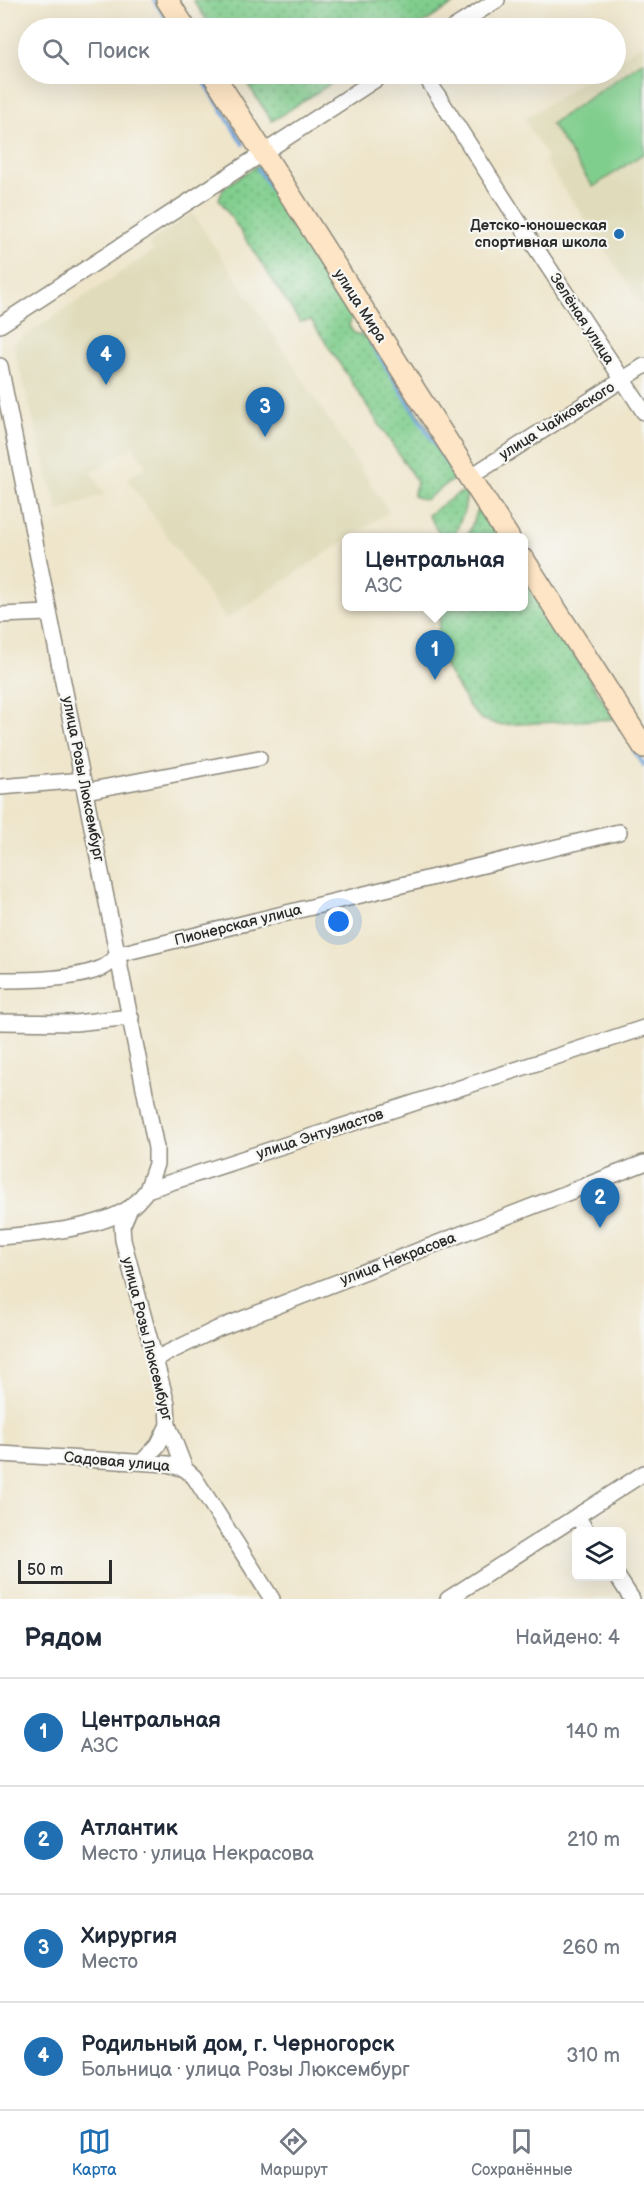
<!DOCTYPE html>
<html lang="ru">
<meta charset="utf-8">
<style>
:root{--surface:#fff;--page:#f2f2f3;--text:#1f2937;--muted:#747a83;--line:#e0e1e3;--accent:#1f6fb2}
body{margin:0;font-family:"Balsamiq Sans",sans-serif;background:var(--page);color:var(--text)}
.controls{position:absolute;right:18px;bottom:18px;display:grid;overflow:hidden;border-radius:9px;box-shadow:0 6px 24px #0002}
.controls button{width:54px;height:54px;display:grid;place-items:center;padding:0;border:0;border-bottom:2px solid var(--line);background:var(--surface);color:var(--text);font:30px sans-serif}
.scale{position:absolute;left:18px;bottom:15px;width:94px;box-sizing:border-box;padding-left:6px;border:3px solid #2b2b2b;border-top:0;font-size:16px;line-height:21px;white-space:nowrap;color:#2b2b2b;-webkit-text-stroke:4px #f6f6f2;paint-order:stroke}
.you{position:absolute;left:339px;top:922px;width:21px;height:21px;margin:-15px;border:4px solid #fff;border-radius:50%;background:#1a73e8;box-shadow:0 0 0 9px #1a73e833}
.badge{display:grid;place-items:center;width:39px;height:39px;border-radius:50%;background:var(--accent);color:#fff;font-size:20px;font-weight:700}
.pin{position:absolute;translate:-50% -50px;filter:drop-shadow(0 2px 3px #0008)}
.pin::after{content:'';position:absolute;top:32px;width:21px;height:18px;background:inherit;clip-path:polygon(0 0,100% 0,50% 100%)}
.popup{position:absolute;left:342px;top:533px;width:186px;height:78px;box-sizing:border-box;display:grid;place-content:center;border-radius:9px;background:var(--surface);filter:drop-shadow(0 2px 4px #0005);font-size:20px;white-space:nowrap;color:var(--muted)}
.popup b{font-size:22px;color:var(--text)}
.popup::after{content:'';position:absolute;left:50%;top:100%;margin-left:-12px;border:12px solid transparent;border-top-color:var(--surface)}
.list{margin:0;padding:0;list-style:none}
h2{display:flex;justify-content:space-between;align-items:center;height:78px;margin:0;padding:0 24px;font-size:26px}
h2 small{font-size:20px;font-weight:400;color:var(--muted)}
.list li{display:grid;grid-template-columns:39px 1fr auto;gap:18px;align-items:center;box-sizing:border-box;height:108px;padding:0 24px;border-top:2px solid var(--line)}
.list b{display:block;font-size:22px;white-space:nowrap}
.list p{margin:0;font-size:20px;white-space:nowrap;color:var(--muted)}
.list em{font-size:20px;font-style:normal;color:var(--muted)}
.icon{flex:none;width:33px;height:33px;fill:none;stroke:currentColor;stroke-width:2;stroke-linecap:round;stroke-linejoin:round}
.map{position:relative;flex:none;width:644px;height:1599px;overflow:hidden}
.search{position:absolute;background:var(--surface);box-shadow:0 6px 24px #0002;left:18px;right:18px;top:18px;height:66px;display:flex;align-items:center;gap:15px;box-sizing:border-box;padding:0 21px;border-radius:33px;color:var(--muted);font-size:22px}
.sheet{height:510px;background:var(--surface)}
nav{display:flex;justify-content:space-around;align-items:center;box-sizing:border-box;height:84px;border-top:2px solid var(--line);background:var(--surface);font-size:16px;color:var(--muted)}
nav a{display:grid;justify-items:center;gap:3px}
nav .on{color:var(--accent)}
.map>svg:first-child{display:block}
.built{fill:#e0dcbb}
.grass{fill:url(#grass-dots);stroke:#567c5c;stroke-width:1.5}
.pitch{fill:#80ce8d;stroke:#567c5c;stroke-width:1.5}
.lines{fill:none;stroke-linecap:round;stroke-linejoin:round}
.stream{stroke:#6aa1d8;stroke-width:4}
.minor-casing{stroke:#8c887b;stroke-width:18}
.secondary-casing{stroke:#8c887b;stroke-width:24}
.minor{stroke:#fff;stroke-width:15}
.secondary{stroke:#fde5c5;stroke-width:21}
.poi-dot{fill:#1f6fb2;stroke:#f6f6f2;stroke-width:2}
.labels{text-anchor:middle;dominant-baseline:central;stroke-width:4.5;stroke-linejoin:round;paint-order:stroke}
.poi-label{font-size:15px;font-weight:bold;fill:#2b2b2b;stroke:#f6f6f2;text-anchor:end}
.street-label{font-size:15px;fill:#2b2b2b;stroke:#f6f6f2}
</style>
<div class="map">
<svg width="644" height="1599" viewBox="0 0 644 1599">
<defs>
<pattern id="grass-dots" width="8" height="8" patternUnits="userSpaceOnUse" patternTransform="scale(1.5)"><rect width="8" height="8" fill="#80ce8d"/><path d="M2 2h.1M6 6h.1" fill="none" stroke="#69a773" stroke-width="1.8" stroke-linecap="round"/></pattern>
</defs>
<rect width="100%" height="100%" fill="#f6f6f2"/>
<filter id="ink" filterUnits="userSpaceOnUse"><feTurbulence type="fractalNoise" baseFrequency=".0167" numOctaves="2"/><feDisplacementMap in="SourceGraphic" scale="12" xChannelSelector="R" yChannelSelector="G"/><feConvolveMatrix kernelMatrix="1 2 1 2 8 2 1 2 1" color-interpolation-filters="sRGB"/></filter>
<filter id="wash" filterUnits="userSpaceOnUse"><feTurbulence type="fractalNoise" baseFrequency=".008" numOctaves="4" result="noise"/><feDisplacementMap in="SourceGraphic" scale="24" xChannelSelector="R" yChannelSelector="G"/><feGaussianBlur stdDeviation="1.35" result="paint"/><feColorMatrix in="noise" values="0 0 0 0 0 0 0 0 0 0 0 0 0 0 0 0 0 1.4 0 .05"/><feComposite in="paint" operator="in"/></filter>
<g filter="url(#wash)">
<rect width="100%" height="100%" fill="#eee5cb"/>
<!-- built -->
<g class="built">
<polygon points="644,43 644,308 545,160 547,157 524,119 596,74 616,74 616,61"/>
<polygon points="192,213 273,334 389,512 350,537 346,538 346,540 226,619 127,479 146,466 133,446 91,473 104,494 58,512 13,344 153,251 148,243"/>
</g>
<!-- grass -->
<g class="grass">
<polygon points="193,0 460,0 416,28 212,28"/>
<polygon points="241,74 346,74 272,121"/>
<polygon points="259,164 354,309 349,326 354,333 371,338 458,476 425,500 413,496 417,482 311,320 300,322 219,199 224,187"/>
<polygon points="459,493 467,493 464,511 454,537 442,537 428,515"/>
<polygon points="479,507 499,537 467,537"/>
<polygon points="524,576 615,719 499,725 481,719 468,705 441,660 437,637 442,607 524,606"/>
</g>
<!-- pitch -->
<polygon class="pitch" points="644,61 644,153 593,187 551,124"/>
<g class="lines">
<!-- stream -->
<g class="stream">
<polyline points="154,0 172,28"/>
<polyline points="200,74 243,144"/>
<polyline points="258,169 332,280"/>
<polyline points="371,343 452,471"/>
<polyline points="634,750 644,765"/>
</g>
</g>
</g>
<g filter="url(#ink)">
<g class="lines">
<!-- minor casing -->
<g class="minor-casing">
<g id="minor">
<polyline points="453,28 497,0"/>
<polyline points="424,74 524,230 644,412"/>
<polyline points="0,325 384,74"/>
<polyline points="0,366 156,1148 156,1164 147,1190"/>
<polyline points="470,477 644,366"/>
<polyline points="0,615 49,613"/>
<polyline points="0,787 84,780"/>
<polyline points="86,791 259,758"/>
<path d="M0,980c31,0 76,0 104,-13 6,-3 10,-8 15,-13l500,-122"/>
<polyline points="0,1022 75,1023 131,1017"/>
<polyline points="130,1208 122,1226 123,1240 167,1404 168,1425 185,1469"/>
<path d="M0,1237c37,-3 99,-8 131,-30 6,-4 11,-11 16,-17l497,-162"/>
<polyline points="155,1359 217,1329 644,1163"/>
<polyline points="0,1454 168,1464 185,1469 194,1477 272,1599"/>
<polyline points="142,1462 158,1445 168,1425"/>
<polyline points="577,1516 587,1532"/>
<polyline points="617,1576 632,1599"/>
<polyline points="448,1599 644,1473"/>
</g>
</g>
<!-- secondary casing -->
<g class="secondary-casing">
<g id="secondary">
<polyline points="167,0 185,28"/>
<polyline points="213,74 509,538"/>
<polyline points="524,560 644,747"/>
</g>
</g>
<!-- minor -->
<use href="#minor" class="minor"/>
<!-- secondary -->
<use href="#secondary" class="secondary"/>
</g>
</g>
<!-- markers -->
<circle class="poi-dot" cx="619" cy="234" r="6"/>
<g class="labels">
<!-- poi labels -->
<g class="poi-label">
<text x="607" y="225">Детско-юношеская<tspan x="607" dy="17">спортивная школа</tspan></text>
</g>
<!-- street labels -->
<g class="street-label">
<text transform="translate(360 306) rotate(57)">улица Мира</text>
<text transform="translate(582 319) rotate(57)">Зелёная улица</text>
<text transform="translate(557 421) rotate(-32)">улица Чайковского</text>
<text transform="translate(83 779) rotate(79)">улица Розы Люксембург</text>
<text transform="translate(238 925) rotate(-14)">Пионерская улица</text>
<text transform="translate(320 1134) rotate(-18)">улица Энтузиастов</text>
<text transform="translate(398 1259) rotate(-21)">улица Некрасова</text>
<text transform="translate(147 1339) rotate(76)">улица Розы Люксембург</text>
<text transform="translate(117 1462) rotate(5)">Садовая улица</text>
</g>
</g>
</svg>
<div class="controls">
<button><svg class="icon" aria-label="layers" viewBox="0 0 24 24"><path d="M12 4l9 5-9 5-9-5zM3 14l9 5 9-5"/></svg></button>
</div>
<div class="scale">50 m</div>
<div class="you"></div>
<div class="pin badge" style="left:435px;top:680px">1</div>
<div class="popup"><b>Центральная</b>АЗС</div>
<div class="pin badge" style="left:600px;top:1228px">2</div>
<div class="pin badge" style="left:265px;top:437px">3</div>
<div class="pin badge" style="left:106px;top:385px">4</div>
<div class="search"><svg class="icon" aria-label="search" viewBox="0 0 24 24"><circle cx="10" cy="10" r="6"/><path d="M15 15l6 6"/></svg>Поиск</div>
</div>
<section class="sheet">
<h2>Рядом<small>Найдено: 4</small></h2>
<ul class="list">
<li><span class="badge">1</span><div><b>Центральная</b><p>АЗС</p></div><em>140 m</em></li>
<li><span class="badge">2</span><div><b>Атлантик</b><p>Место · улица Некрасова</p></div><em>210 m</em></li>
<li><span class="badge">3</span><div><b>Хирургия</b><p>Место</p></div><em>260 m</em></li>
<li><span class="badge">4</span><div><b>Родильный дом, г. Черногорск</b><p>Больница · улица Розы Люксембург</p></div><em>310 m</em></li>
</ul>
</section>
<nav>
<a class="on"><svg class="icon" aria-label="map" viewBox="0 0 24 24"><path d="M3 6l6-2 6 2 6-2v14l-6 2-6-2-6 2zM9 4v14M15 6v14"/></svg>Карта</a>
<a><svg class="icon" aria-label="directions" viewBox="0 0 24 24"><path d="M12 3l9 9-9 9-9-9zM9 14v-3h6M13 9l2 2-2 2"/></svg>Маршрут</a>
<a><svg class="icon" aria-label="saved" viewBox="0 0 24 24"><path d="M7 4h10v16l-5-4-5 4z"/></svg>Сохранённые</a>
</nav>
